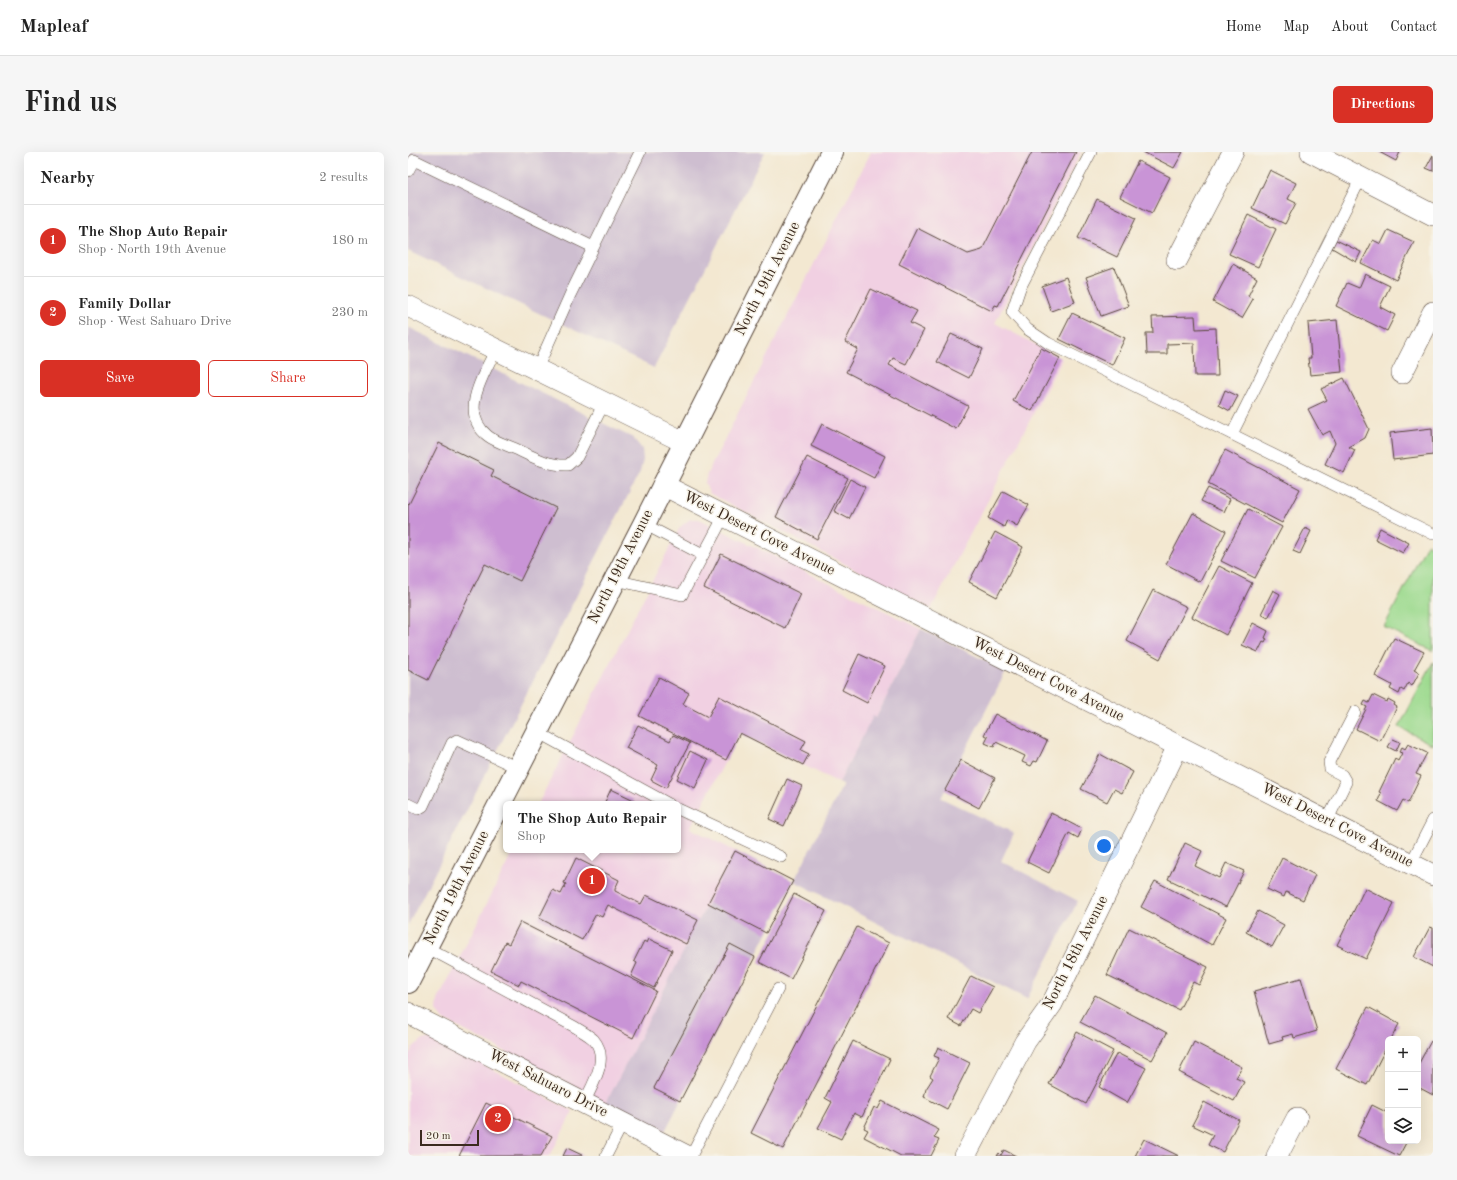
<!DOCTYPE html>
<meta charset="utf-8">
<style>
:root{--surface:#fff;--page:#f6f6f6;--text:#222;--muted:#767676;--line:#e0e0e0;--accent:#d93025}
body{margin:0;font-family:"Old Standard TT",serif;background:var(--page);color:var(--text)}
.controls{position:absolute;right:12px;bottom:12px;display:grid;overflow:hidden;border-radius:6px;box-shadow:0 4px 16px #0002}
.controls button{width:36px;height:36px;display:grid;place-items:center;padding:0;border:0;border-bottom:1px solid var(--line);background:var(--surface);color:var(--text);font:20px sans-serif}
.scale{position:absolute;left:12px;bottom:10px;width:59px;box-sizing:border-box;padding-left:4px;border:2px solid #3b2a1e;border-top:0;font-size:11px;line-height:14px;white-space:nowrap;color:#3b2a1e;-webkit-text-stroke:3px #f7f3e8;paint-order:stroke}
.you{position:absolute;left:696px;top:694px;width:14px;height:14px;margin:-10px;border:3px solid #fff;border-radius:50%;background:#1a73e8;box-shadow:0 0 0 6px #1a73e833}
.badge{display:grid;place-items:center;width:26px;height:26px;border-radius:50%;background:var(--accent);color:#fff;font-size:13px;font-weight:700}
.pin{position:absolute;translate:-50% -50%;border:2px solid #fff;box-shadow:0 1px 4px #0006}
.popup{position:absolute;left:95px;top:649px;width:178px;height:52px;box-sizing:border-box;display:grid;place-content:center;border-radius:6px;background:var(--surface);filter:drop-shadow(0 1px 3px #0005);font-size:13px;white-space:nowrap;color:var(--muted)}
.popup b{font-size:15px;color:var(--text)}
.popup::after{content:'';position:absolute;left:50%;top:100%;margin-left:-8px;border:8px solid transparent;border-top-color:var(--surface)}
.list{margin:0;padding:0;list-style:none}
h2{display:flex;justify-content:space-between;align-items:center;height:52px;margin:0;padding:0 16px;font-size:17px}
h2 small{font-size:13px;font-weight:400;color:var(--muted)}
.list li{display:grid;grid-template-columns:26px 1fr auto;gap:12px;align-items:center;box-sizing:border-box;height:72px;padding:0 16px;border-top:1px solid var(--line)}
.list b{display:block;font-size:15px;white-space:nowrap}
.list p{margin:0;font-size:13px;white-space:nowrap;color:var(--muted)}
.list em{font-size:13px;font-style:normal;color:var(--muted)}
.actions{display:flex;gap:8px;padding:12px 16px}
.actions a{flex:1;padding:9px 0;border:1px solid var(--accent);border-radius:6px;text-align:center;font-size:14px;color:var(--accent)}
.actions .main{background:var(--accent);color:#fff}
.icon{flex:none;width:22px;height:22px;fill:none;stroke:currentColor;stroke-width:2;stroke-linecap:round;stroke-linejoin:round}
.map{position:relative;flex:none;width:1025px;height:1004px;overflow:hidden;border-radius:6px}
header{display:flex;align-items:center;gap:24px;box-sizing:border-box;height:56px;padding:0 20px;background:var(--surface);border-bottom:1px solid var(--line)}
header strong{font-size:19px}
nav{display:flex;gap:22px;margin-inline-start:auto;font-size:14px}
.intro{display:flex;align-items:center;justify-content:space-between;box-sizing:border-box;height:96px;padding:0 24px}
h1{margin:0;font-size:28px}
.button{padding:10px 18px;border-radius:6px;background:var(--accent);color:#fff;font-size:14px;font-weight:700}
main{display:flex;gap:24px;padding:0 24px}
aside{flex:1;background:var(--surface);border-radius:6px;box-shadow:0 4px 16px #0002}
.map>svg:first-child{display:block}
.built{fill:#f1d0e2}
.industrial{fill:#cebed0}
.green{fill:#9dda8f;stroke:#6c8256}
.building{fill:#c994d6}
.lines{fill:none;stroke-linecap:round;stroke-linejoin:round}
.service-casing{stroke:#574639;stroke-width:12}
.minor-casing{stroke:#574639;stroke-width:22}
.primary-casing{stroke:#574639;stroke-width:24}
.service{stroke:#fff;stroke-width:11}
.minor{stroke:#fff;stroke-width:21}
.primary{stroke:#fff;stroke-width:22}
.labels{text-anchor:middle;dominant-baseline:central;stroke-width:3;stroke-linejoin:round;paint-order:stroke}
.street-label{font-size:15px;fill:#3b2a1e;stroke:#f7f3e8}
</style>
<header>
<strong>Mapleaf</strong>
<nav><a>Home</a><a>Map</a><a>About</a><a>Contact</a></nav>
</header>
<div class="intro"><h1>Find us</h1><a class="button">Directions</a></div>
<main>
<aside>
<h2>Nearby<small>2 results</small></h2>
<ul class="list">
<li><span class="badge">1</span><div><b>The Shop Auto Repair</b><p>Shop · North 19th Avenue</p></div><em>180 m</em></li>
<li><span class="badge">2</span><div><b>Family Dollar</b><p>Shop · West Sahuaro Drive</p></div><em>230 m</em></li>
</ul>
<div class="actions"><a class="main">Save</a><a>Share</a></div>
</aside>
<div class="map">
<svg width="1025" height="1004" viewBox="0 0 1025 1004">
<rect width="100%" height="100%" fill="#f7f3e8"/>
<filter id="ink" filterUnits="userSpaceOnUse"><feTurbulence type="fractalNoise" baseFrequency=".025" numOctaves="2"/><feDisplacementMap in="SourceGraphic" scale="8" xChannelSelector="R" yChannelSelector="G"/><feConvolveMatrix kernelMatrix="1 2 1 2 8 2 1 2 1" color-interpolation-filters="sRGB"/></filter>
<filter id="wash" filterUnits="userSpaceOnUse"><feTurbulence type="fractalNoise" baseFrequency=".012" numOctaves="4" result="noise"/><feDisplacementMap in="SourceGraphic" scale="16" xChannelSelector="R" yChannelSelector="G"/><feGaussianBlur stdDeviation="0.9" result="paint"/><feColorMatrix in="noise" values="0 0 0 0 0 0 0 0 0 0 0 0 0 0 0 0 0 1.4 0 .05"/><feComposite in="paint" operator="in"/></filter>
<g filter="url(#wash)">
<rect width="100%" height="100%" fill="#f3e8d1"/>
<!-- built -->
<g class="built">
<polygon points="463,0 673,0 587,171 654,207 523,457 301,341 297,331 299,322"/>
<polygon points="282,367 291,367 513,477 468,566 465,565 431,631 332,581 282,676 327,699 291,769 290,768 278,792 280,793 198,951 34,867 29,858 30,848 106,698 270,698 270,652 130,652 272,375"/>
<polygon points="24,886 165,959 142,1004 0,1004 0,906 5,895 14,888"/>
</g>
<!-- industrial -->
<g class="industrial">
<polygon points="0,0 357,0 246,216 0,99"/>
<polygon points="0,175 225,286 234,297 235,308 232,320 0,773"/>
<polygon points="513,477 598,519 533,646 606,681 593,709 670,749 619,847 386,729 257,979 198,951 279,793 278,792 290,768 291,768 327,699 386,729 435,633 431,631 465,564 468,566"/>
</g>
<!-- green -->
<g class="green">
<polygon points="1019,392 1025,395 1025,499 976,475"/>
<polygon points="1025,510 1025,593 991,575"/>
</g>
<g id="blocks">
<!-- building -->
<g class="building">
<polygon points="624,0 668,0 590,154 587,153 584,159 491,112 509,76 560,102 574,98"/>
<polygon points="735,0 775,0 766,16"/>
<polygon points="971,0 992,0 988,9"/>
<polygon points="1025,3 1025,19 1018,16"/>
<polygon points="730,9 762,25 744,61 712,45"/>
<polygon points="862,18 888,31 880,47 888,51 877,72 844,56"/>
<polygon points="689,47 728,66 709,105 670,86"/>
<polygon points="840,63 868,77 850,115 821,102"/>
<polygon points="980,78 1006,90 988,128 953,111 965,88 973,92"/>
<polygon points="928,88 953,100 948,110 924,96"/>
<polygon points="825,112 849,126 840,144 845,147 834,166 805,150"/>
<polygon points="706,115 721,154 693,164 678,125"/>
<polygon points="957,122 982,134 972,155 987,163 979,179 928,154 939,131 951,136"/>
<polygon points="658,125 667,150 643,159 634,134"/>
<polygon points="463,137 509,159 502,171 516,178 498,212 485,206 481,213 560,254 548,277 438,220 450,197 437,190"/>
<polygon points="664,161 717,186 704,213 651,187"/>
<polygon points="787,164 788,177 808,176 810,224 787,224 786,191 759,192 759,202 739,202 738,181 745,181 744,165"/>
<polygon points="929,168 934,220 902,223 900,206 903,206 900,171"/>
<polygon points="543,182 575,197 561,226 529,210"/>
<polygon points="633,196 652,206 624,259 605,249"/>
<polygon points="936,226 961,277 957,286 941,295 947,298 936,321 917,312 927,291 922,279 914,283 900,257 919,248 913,237"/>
<polygon points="817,238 830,244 822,259 811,253"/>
<polygon points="414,272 477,304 466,326 403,294"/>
<polygon points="1024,276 1025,303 985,308 982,281"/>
<polygon points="31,291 86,318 83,324 148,356 112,429 77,412 20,528 0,518 0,351 1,352"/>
<polygon points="817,298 892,337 874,371 800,332"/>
<polygon points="399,305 440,326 409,387 368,365"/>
<polygon points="442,327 457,335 441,367 426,359"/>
<polygon points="800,336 822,347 816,360 793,349"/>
<polygon points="595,339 621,353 609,374 599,368 596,375 580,366"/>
<polygon points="840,357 874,375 847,426 813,409"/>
<polygon points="785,361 818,379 792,430 758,412"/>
<polygon points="897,376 903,379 892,402 885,399"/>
<polygon points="972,376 1001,391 995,401 967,387"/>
<polygon points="587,380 615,395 589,445 561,430"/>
<polygon points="313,402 393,442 377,476 296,436"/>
<polygon points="811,414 844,431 818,483 784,465"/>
<polygon points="745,438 779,455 752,507 719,489"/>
<polygon points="865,438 872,442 860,466 853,462"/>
<polygon points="845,471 860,479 857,486 859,487 857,491 855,490 850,500 834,493"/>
<polygon points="986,486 1016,500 1006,518 1011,521 1004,534 1000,531 996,539 993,537 991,542 982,537 984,533 967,524"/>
<polygon points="451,502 477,514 459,551 434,538"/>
<polygon points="251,525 281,541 275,552 300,565 311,544 398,589 393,598 401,602 395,613 332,581 318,608 231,564"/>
<polygon points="965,543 979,550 980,547 987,551 986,553 989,555 972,589 948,577 959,555 955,553 957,549 961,551"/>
<polygon points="587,562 639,589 629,610 626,609 623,614 614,610 617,604 588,590 586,595 577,591 580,585 576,583"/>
<polygon points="230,573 262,589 265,583 282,591 258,636 243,628 250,613 218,596"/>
<polygon points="985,587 992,590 988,599 980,595"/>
<polygon points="1000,592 1019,601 1008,622 1013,624 1000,651 995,648 989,659 970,649 973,641 971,640 987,607 990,609 994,601 991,600 994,595 997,597"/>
<polygon points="282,599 300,608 287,636 269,627"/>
<polygon points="692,602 725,620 714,641 706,637 699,650 673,637"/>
<polygon points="553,608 587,626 571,656 537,638"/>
<polygon points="379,627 394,634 376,674 361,667"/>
<polygon points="203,637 226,648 224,652 196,652"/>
<polygon points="643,661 674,677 670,686 661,681 641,721 619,710"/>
<polygon points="777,691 794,699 787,714 811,726 818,711 836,719 818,755 760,727"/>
<polygon points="327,699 385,729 358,781 300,751"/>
<polygon points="168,706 211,728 207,737 207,739 233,752 238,743 290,768 278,792 200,753 194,765 188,762 174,788 131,766 145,738 153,742 158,732 156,731"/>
<polygon points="874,706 907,723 895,748 878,740 876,745 859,737"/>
<polygon points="747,729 818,766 804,793 733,755"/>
<polygon points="957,736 986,751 958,807 929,793"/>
<polygon points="386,742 418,759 383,827 351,810"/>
<polygon points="850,759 876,773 864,795 838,780"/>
<polygon points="112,770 248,839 225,886 113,829 111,833 83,819 97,790 101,792"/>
<polygon points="449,775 481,791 375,997 343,981"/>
<polygon points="1022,775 1025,776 1025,815 1006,805"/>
<polygon points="721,776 800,815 791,833 785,830 771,858 699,823"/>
<polygon points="241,787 264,798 246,836 223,824 229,811 226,809 236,789 239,791"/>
<polygon points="322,792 347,805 272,949 246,936"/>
<polygon points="563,824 585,835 570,861 563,857 553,874 540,867"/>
<polygon points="893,826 909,879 886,886 885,882 874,885 875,888 861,892 846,839"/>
<polygon points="687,843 759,881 744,908 672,870"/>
<polygon points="960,855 991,872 983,887 980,887 980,892 959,933 928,917"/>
<polygon points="669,880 705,899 678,952 641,932"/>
<polygon points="445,889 482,907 454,965 446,961 433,987 410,976 424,950 417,946"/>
<polygon points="1023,889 1025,890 1025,943 1010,935 1010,913"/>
<polygon points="786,890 834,915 828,926 836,930 826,949 771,920"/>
<polygon points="530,895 562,911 539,957 516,945 518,937 525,926 522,924 531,906 526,904"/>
<polygon points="709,901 738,916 719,951 691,935"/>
<polygon points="474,949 531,978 526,986 531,988 523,1004 493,1004 456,985 460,978 456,976 466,955 470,957"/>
<polygon points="796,950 831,968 815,1000 800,993 805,983 784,973"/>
<polygon points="78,951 144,984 133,1004 51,1004"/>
<polygon points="964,953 980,961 980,989 999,989 991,1004 949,984"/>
<polygon points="736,987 771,1004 727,1004"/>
<polygon points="159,996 176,1004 155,1004"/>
<polygon points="596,998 608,1004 589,1004 591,1001 593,1003"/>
</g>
</g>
</g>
<g filter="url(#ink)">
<use href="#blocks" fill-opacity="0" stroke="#574639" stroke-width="1"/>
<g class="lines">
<!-- service casing -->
<g class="service-casing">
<g id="service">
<polyline points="683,0 612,136 604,160 619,177 640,191 1025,382"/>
<polyline points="0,19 6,8 185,95"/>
<path d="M88,197c-12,25 -38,64 -8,87 8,6 19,9 28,13 17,8 33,17 52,16l9,-8 27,-54"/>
<polyline points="129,217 162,143 232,0"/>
<polyline points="824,282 953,26"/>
<polyline points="236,372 295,403"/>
<polyline points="207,428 274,443 316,364"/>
<polyline points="129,580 261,652"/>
<polyline points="0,652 10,657 15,654 44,591 49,588 110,616"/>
<polyline points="270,657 373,705"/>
<polyline points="919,669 938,630 934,623 922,617 921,610 947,560"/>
<polyline points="1003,711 1025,668"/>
<path d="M18,795l149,80c6,4 14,8 19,13 16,19 -2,45 -10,63"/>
<polyline points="198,1004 215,971"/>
<polyline points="283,1004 370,837"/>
</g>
</g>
<!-- minor casing -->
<g class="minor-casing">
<g id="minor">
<polyline points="903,0 1025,63"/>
<polyline points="769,108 825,0"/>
<polyline points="0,154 276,290"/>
<polyline points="994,221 1025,160"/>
<polyline points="255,333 1025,723"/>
<polyline points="0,861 279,1004"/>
<polyline points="557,1004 617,890 644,852 770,594"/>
<polyline points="869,1004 889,966"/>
</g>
</g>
<!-- primary casing -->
<g class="primary-casing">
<polyline id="primary" points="0,830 236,372 424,0"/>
</g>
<!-- service -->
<use href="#service" class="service"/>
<!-- minor -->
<use href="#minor" class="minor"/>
<!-- primary -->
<use href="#primary" class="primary"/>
</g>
</g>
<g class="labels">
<!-- street labels -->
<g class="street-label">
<text transform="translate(360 127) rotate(-63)">North 19th Avenue</text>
<text transform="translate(351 382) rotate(27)">West Desert Cove Avenue</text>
<text transform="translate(213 415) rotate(-63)">North 19th Avenue</text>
<text transform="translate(640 528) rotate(27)">West Desert Cove Avenue</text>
<text transform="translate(929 674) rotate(27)">West Desert Cove Avenue</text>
<text transform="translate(49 736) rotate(-63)">North 19th Avenue</text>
<text transform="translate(668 801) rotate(-63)">North 18th Avenue</text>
<text transform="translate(140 932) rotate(27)">West Sahuaro Drive</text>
</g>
</g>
</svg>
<div class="controls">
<button>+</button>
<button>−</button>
<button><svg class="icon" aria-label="layers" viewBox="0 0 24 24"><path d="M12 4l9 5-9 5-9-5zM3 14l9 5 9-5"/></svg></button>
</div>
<div class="scale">20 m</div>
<div class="you"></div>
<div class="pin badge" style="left:184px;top:729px">1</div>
<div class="popup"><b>The Shop Auto Repair</b>Shop</div>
<div class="pin badge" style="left:90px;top:967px">2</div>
</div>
</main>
